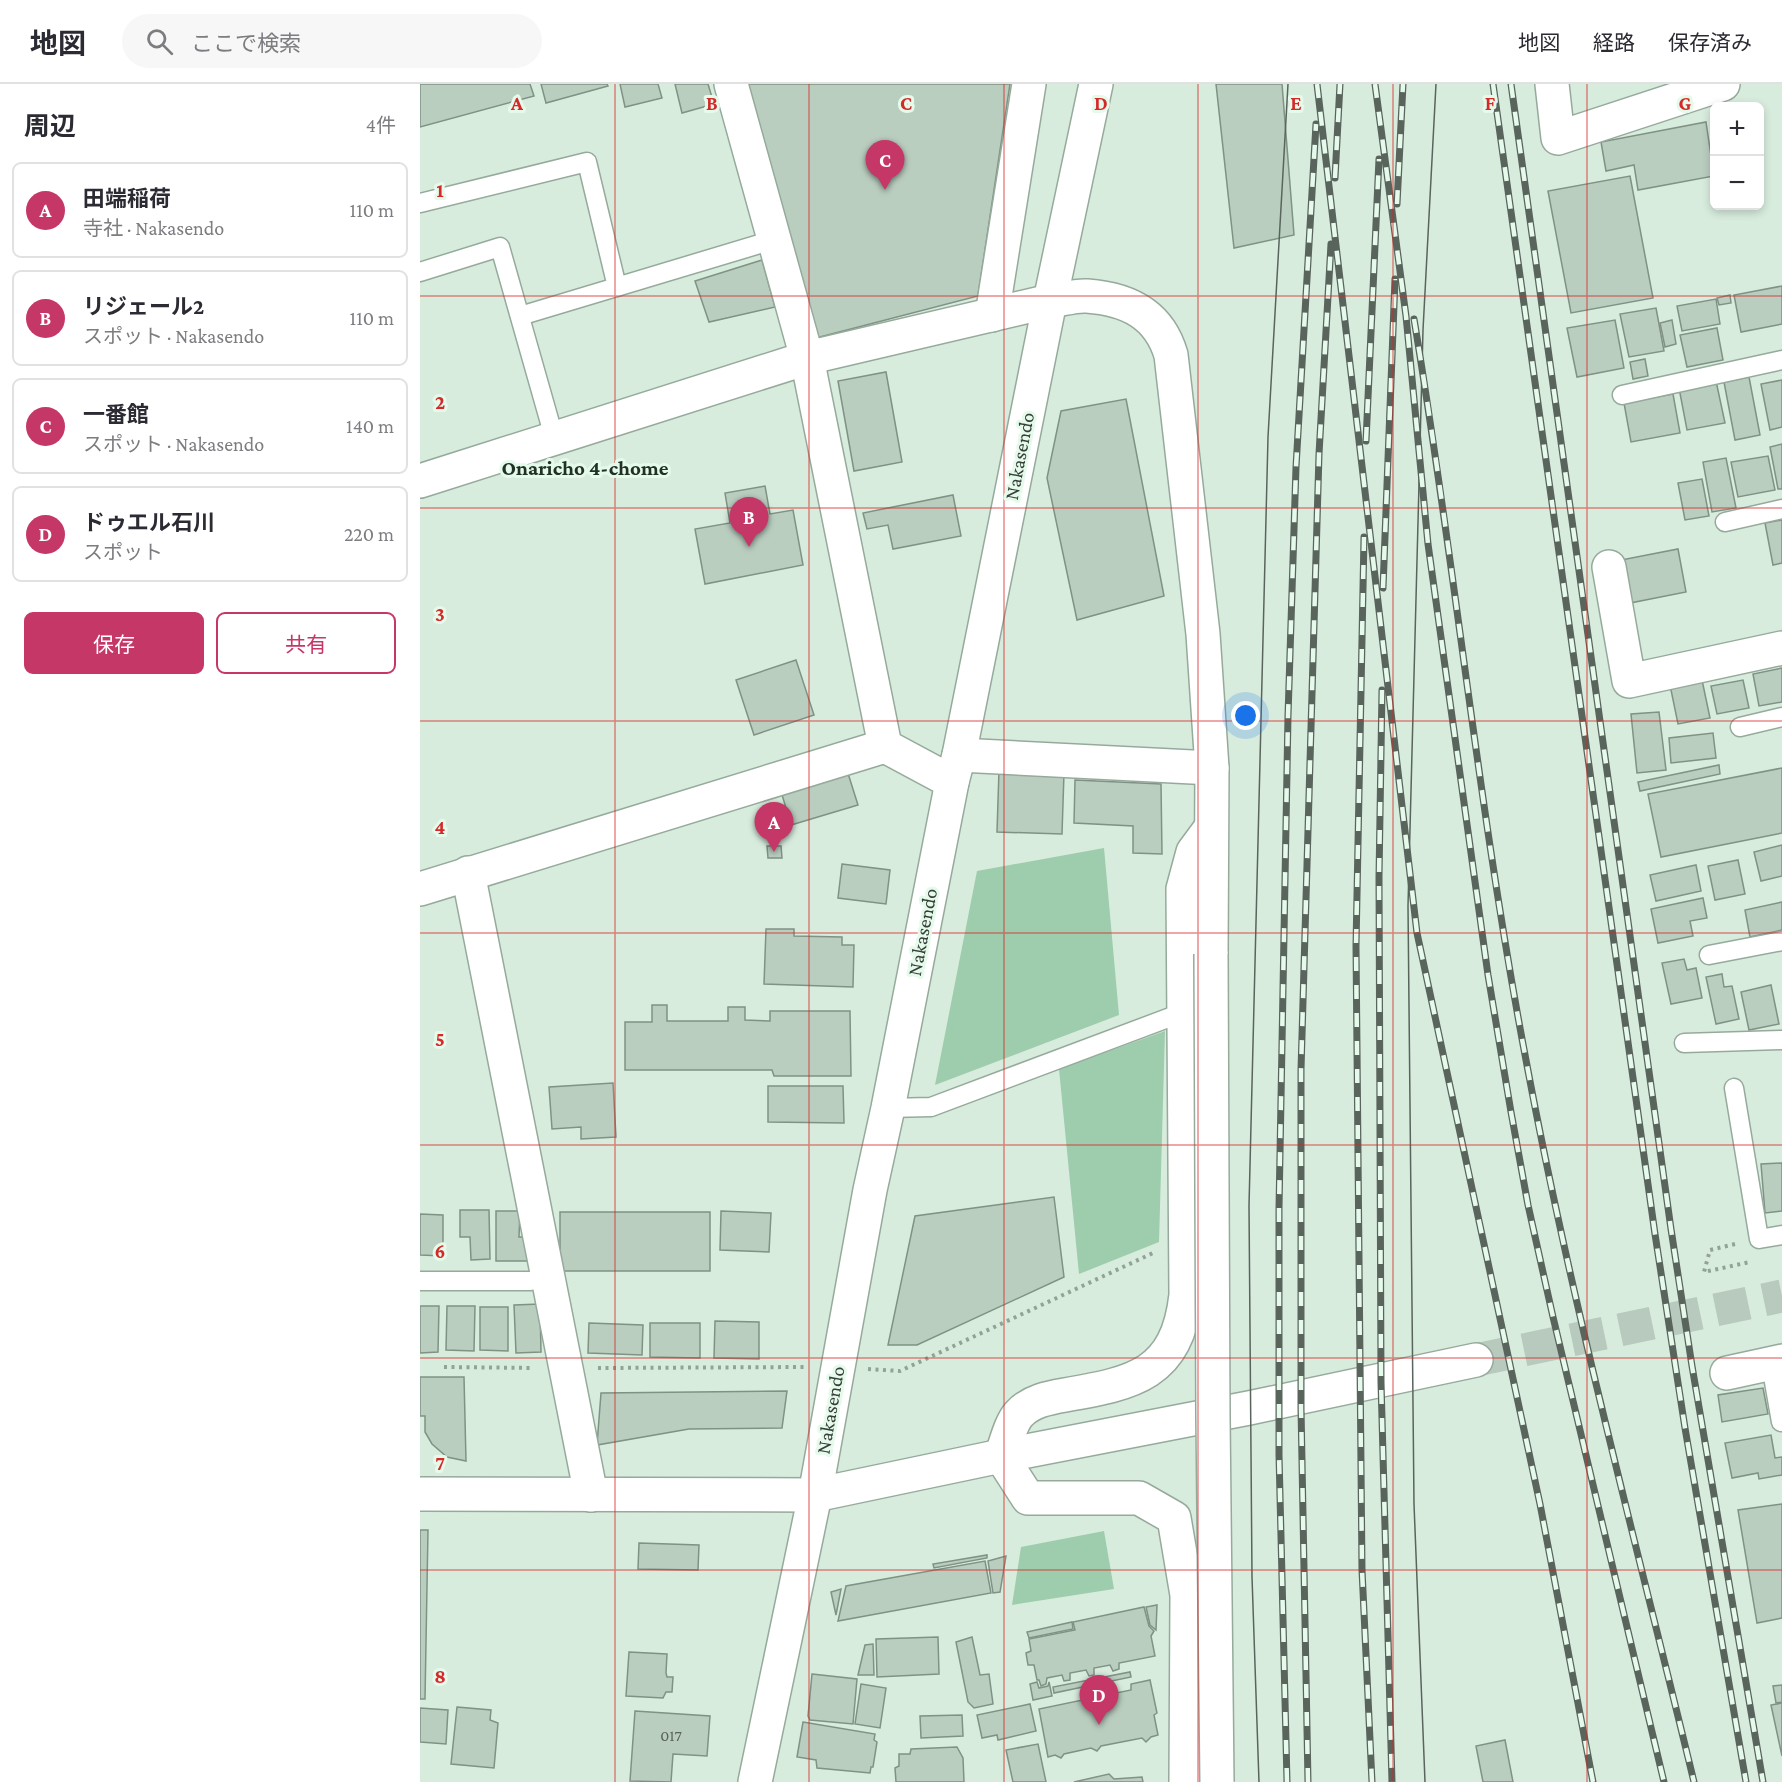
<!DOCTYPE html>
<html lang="ja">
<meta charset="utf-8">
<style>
:root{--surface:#fff;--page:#f7f7f7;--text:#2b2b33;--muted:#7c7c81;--line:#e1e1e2;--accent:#c43767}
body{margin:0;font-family:"Crimson Pro","Noto Sans JP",serif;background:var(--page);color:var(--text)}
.controls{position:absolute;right:18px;top:18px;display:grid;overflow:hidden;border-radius:9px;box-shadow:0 3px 9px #0003}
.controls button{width:54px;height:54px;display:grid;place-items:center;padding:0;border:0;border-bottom:2px solid var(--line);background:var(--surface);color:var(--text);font:30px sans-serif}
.you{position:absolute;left:826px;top:632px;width:21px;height:21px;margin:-15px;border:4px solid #fff;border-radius:50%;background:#1a73e8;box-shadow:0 0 0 9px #1a73e833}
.badge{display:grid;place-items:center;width:39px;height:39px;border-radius:50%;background:var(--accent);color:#fff;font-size:20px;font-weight:700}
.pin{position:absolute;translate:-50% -50px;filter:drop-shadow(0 2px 3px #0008)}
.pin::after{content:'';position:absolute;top:32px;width:21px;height:18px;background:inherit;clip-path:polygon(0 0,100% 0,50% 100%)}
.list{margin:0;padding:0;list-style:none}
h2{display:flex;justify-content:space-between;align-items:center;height:78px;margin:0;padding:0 24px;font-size:26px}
h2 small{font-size:20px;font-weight:400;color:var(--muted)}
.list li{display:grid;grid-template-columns:39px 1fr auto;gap:18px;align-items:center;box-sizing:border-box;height:96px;margin:0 12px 12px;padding:0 12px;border:2px solid var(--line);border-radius:9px}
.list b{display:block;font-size:22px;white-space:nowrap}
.list p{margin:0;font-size:20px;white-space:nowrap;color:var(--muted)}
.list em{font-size:20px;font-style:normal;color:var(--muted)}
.actions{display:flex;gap:12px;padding:18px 24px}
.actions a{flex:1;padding:14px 0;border:2px solid var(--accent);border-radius:9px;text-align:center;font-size:21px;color:var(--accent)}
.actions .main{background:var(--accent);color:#fff}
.icon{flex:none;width:33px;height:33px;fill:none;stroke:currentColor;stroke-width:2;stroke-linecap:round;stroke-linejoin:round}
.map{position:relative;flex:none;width:1362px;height:1698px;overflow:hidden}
header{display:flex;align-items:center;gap:36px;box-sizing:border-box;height:84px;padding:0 30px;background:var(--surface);border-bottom:2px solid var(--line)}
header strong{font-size:28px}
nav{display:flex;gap:33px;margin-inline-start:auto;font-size:21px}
.search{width:420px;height:54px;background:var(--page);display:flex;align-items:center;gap:15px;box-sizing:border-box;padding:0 21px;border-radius:33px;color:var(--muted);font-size:22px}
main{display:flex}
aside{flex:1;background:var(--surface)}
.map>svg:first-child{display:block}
.green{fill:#9dcdac}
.building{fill:#bacec0;stroke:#7f9284;stroke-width:1.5}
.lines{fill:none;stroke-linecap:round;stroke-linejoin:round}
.secondary-tunnel{stroke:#b8c9bd;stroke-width:33;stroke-dasharray:33 16;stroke-linecap:butt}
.lane-casing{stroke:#96aa9c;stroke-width:21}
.street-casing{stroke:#96aa9c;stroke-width:36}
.secondary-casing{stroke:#96aa9c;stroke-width:36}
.highway-casing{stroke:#96aa9c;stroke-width:36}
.path{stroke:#93a297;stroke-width:4;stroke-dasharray:3 4.5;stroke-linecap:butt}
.lane{stroke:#fff;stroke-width:18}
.street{stroke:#fff;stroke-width:33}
.secondary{stroke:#fff;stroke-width:33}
.highway{stroke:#fff;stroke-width:33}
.tram{stroke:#59645c;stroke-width:1.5}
.rail-casing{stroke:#59645c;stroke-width:7}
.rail{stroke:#e5faeb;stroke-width:4.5;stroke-dasharray:14;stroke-linecap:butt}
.secondary-bridge-casing{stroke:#96aa9c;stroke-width:36;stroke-linecap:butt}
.secondary-bridge{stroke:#fff;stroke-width:33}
.grid{fill:none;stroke:#d62828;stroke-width:1.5;stroke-opacity:0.55}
.labels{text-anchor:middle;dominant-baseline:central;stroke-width:6;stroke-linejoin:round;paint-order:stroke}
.number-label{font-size:16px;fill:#58635b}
.street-label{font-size:20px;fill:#373f39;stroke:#e5faeb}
.neighbourhood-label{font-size:21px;font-weight:bold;fill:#213126;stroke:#e5faeb}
.grid-label{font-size:20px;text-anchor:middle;font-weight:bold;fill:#d62828;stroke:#e5faeb;stroke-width:6;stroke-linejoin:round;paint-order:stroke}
</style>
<header>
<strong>地図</strong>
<div class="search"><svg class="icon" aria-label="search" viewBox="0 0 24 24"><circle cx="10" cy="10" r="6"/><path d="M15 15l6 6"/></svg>ここで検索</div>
<nav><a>地図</a><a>経路</a><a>保存済み</a></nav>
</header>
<main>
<aside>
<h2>周辺<small>4件</small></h2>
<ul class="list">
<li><span class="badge">A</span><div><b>田端稲荷</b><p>寺社 · Nakasendo</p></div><em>110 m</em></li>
<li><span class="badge">B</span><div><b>リジェール2</b><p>スポット · Nakasendo</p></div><em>110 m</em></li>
<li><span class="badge">C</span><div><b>一番館</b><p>スポット · Nakasendo</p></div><em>140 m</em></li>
<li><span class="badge">D</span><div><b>ドゥエル石川</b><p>スポット</p></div><em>220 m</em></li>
</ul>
<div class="actions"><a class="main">保存</a><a>共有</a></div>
</aside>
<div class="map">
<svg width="1362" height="1698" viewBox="0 0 1362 1698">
<rect width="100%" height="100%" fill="#d8ecde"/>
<!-- green -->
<g class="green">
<polygon points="684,764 699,931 515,1001 557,787"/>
<polygon points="745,947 739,1158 659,1190 639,985"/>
<polygon points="684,1447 694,1505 592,1521 601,1463"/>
</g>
<!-- building -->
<g class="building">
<polygon points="0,0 110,0 114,12 0,43"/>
<polygon points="121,0 187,0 188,2 126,19"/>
<polygon points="200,0 238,0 242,14 205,23"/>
<polygon points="255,0 288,0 294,20 262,29"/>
<polygon points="328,0 590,0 558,212 396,254"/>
<polygon points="796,0 862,0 874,151 814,164"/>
<polygon points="1286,38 1294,92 1218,106 1214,81 1186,87 1181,58"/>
<polygon points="1210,92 1233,214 1151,229 1128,107"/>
<polygon points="342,176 355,223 289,238 275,197"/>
<polygon points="1362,202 1362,240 1321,248 1314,211"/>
<polygon points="1310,211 1311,219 1299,221 1297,214"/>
<polygon points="1296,215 1300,240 1262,247 1257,222"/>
<polygon points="1236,224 1244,267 1209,273 1200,230"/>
<polygon points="1195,236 1204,284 1157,293 1147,244"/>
<polygon points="1252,236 1256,260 1245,263 1240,239"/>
<polygon points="1297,244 1303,276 1267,283 1260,251"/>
<polygon points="1225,275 1228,292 1213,295 1210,278"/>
<polygon points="466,288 482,378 434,387 418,297"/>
<polygon points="1329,293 1340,351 1315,356 1304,298"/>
<polygon points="1362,296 1362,343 1350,346 1341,300"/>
<polygon points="1296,297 1305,339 1267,346 1259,304"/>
<polygon points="1253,310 1260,349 1211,358 1204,319"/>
<polygon points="706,315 744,512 657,536 627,394 641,327"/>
<polygon points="1362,360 1362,405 1358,405 1350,363"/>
<polygon points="1348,372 1355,406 1318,413 1311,378"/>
<polygon points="1306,374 1316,424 1292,428 1283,378"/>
<polygon points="1282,395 1289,432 1265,436 1258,399"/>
<polygon points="345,402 350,430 373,426 383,481 285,500 275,445 310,439 305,409"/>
<polygon points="533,411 541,452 473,465 468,441 447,445 443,429"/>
<polygon points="1362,436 1362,479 1353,481 1345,439"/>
<polygon points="1258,465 1266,508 1210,519 1201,476"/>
<polygon points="376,576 394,631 334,651 316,596"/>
<polygon points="1362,584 1362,618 1339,622 1333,590"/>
<polygon points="1282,596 1290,634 1258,640 1250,601"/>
<polygon points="1323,596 1329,624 1297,630 1291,602"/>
<polygon points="1239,628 1246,686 1217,689 1211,630"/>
<polygon points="1293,649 1296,674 1251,679 1249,654"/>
<polygon points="1299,681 1300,690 1220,707 1218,698"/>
<polygon points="426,683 438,721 371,741 360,704"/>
<polygon points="1362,684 1362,749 1241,773 1228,710"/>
<polygon points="579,686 644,689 642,750 577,748"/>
<polygon points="655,696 741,700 742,770 713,769 713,742 654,739"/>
<polygon points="1362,761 1362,792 1341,797 1334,768"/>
<polygon points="347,762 361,762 362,774 348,774"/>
<polygon points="1318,776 1325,810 1295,816 1288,782"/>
<polygon points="422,780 470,786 466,820 418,814"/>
<polygon points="1276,781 1281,807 1236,817 1230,791"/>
<polygon points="1283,814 1287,834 1270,837 1273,852 1238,859 1231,825"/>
<polygon points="1362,818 1362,846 1330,853 1325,826"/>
<polygon points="346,845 374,845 374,852 422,853 422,861 434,861 433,903 344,900"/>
<polygon points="1264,875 1267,886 1276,884 1282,914 1251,920 1242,879"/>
<polygon points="1302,890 1304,903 1312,902 1319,935 1296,940 1286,893"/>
<polygon points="1351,901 1359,940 1329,946 1321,908"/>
<polygon points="232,921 247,921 247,937 308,937 308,923 325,923 325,936 350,937 350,927 430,927 431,992 354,992 352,986 205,986 205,938 232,938"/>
<polygon points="193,999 196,1053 161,1055 161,1043 132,1045 129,1003"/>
<polygon points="348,1002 423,1002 424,1039 348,1038"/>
<polygon points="1362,1079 1362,1127 1345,1129 1341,1080"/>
<polygon points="634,1113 644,1193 497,1261 468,1261 495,1132"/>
<polygon points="40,1126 69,1126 70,1175 51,1176 50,1153 40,1153"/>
<polygon points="76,1127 100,1127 99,1153 107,1153 107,1177 76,1177"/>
<polygon points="301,1127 351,1129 349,1168 300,1166"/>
<rect x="140" y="1128" width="150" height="59"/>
<polygon points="0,1130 23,1131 23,1172 0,1171"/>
<polygon points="120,1220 121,1268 96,1269 94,1221"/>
<polygon points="0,1222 19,1222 18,1268 0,1269"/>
<polygon points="27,1222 55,1222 54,1267 26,1266"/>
<polygon points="60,1223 88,1223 88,1267 60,1266"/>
<polygon points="295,1237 339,1238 339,1275 294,1274"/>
<polygon points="169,1239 223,1241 222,1271 168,1269"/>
<polygon points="230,1239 280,1239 280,1274 230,1273"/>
<polygon points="0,1293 44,1293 46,1377 27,1373 12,1360 5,1348 5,1332 0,1332"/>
<polygon points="1343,1304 1348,1330 1302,1338 1298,1311"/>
<polygon points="367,1307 362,1344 269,1345 177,1361 181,1309"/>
<polygon points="1351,1351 1355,1374 1362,1373 1362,1391 1339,1395 1338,1389 1312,1394 1305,1359"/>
<polygon points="1362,1420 1362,1534 1337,1539 1318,1426"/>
<polygon points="0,1446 8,1446 5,1615 0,1615"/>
<polygon points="219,1459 279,1461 278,1486 218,1485"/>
<polygon points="567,1471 567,1474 514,1484 513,1480"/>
<polygon points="586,1472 580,1508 573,1509 568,1477"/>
<polygon points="565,1477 571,1509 418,1537 426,1502"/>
<polygon points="421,1505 416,1531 411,1508"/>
<polygon points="737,1521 736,1546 730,1541 726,1523"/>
<polygon points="724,1523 729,1542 734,1547 731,1552 735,1572 699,1579 699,1585 693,1587 690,1581 674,1584 674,1591 669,1592 666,1586 650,1589 650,1596 644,1597 642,1591 627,1594 626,1600 621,1602 619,1596 617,1596 614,1581 608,1581 606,1569 611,1567 609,1555 655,1546 653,1538"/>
<polygon points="652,1538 653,1545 609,1554 607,1548"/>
<polygon points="518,1553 519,1590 457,1593 456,1555"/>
<polygon points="552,1553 560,1591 569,1590 573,1620 554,1624 548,1618 536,1558"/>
<polygon points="453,1560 454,1591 438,1591 445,1561"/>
<polygon points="209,1568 247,1570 246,1589 247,1593 253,1593 252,1608 246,1608 243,1614 206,1612"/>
<polygon points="710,1588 711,1593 634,1609 633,1603"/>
<polygon points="392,1590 437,1595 433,1640 390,1636 388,1632"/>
<polygon points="730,1596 737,1629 734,1631 738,1651 731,1653 726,1658 722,1654 681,1662 677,1667 671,1664 644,1670 641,1674 635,1671 628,1673 619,1625 711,1606 711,1600"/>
<polygon points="617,1598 619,1604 628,1602 629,1598 632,1612 613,1616 610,1600"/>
<polygon points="441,1600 466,1604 460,1644 435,1640"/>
<polygon points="1362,1601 1362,1618 1356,1619 1353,1602"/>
<polygon points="1362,1619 1362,1672 1351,1621"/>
<polygon points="610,1620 616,1647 578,1656 577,1651 562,1654 557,1631"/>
<polygon points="37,1623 71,1626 70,1636 78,1639 74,1684 31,1680"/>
<polygon points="0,1624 28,1626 26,1660 0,1658"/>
<polygon points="215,1627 290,1632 287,1672 253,1670 251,1698 210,1697"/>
<polygon points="542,1631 543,1652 501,1654 500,1632"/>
<polygon points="383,1638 455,1650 454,1656 457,1658 453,1683 451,1683 450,1689 397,1684 396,1676 377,1673"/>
<polygon points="1085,1656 1093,1698 1063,1698 1056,1662"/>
<polygon points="618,1660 626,1698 593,1698 586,1666"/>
<polygon points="537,1663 543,1674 544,1698 476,1698 475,1684 479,1682 479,1670 490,1670 491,1665"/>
<polygon points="689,1690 694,1695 722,1693 723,1698 654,1698"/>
</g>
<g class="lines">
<!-- secondary-tunnel -->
<polyline class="secondary-tunnel" points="1056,1276 1362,1212"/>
<!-- lane casing -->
<g class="lane-casing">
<g id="lane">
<polyline points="0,119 167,78 197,203"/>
<polyline points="0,188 80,163 134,353"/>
<polyline points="100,232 353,156"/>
<polyline points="1202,311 1362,276"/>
<polyline points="1305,438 1362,425"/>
<polyline points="1320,643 1362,633"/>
<polyline points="1289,871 1362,857"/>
<polyline points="1264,959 1362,956"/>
<polyline points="1314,1004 1339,1155 1362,1151"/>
<polyline points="468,1024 511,1023 764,928"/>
<polyline points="0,1197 111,1197"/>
<polyline points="1351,1281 1361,1338"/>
</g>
</g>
<!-- street casing -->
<g class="street-casing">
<g id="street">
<polyline points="1132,0 1138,54 1303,0"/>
<polyline points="572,231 609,0"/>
<polyline points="0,397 387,274 630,217"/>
<polyline points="1189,483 1209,597 1362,564"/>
<polyline points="539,671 792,684"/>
<polyline points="48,789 171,1411"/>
<polyline points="0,805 465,662"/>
<polyline points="1307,1289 1362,1277"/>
<path d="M766,1698l1,-187 -13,-77 -35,-20h-111l-27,-42c5,-12 9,-32 18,-42 12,-13 29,-16 46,-19 69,-12 112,-20 121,-100l-3,-406 10,-37 17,-23"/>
</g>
</g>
<!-- secondary casing -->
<g class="secondary-casing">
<g id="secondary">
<polyline points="311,0 387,274 465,662 532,698"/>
<path d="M630,217c11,-1 25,-6 37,-5 41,3 72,18 84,59l32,279 9,134 -1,186"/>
<polyline points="0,1410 395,1411 581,1372 829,1324 1056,1276"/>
</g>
</g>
<!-- highway casing -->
<g class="highway-casing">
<polyline id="highway" points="335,1698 395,1411 450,1106 468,1024 532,698 539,671 630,217 676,0"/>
</g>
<!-- path -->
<g class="path">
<polyline points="1315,1160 1290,1166 1284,1188 1330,1178"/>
<polyline points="24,1283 114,1284"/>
<polyline points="178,1284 387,1283"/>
<polyline points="448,1285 480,1287 733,1169"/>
</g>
<!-- lane -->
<use href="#lane" class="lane"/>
<!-- street -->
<use href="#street" class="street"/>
<!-- secondary -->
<use href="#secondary" class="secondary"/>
<!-- highway -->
<use href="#highway" class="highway"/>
<!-- tram -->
<g class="tram">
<polyline points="839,1698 832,1493 829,1122 848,353 868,0"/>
<polyline points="1005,1698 994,1420 988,822 1003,246 1016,0"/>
</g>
<!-- rail casing -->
<g class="rail-casing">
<g id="rail">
<polyline points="897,0 997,849 1120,1420 1173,1698"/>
<polyline points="955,0 986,232 1008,460 1068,891 1091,1028 1108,1121 1133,1233 1244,1698"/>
<polyline points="1073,0 1235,1150 1265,1344 1326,1698"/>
<polyline points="1091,0 1251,1145 1272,1282 1343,1698"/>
<polyline points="915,94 920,0"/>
<polyline points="977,120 983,0"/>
<path d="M994,235c41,246 65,495 112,741 45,242 110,482 168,722"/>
<polyline points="946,357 959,75"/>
<polyline points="944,453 936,862 942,1486 952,1698"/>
<polyline points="963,504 975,195"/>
<polyline points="962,606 959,793 961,1298 972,1698"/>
<polyline points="867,1698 859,1371 859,1124 868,632 876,383 896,40"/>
<polyline points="888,1698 881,1324 881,986 899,370 911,160"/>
</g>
</g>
<!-- rail -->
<use href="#rail" class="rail"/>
<!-- secondary-bridge casing -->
<g class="secondary-bridge-casing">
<polyline id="secondary-bridge" points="791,870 793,1333 797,1698"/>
</g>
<!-- secondary-bridge -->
<use href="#secondary-bridge" class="secondary-bridge"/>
</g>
<!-- grid -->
<path class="grid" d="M195,0v1698M389,0v1698M584,0v1698M778,0v1698M973,0v1698M1167,0v1698M0,212h1362M0,424h1362M0,637h1362M0,849h1362M0,1061h1362M0,1274h1362M0,1486h1362"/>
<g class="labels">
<!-- number labels -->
<g class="number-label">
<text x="251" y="1651">017</text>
</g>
<!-- street labels -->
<g class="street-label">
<text transform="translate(599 372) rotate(-79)">Nakasendo</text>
<text transform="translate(502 848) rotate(-79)">Nakasendo</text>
<text transform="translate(410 1326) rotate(-80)">Nakasendo</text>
</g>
<!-- neighbourhood labels -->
<g class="neighbourhood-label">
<text x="165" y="384">Onaricho 4-chome</text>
</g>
</g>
<g class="grid-label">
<text x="97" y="26">A</text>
<text x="292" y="26">B</text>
<text x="486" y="26">C</text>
<text x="681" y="26">D</text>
<text x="876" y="26">E</text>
<text x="1070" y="26">F</text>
<text x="1265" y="26">G</text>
<text x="20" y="113">1</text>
<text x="20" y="325">2</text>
<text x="20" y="537">3</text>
<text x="20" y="750">4</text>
<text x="20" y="962">5</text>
<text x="20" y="1174">6</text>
<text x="20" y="1386">7</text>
<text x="20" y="1599">8</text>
</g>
</svg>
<div class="controls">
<button>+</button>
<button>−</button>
</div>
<div class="you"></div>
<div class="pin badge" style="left:354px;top:768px">A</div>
<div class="pin badge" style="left:329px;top:463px">B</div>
<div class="pin badge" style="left:465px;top:106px">C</div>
<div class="pin badge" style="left:679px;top:1641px">D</div>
</div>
</main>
